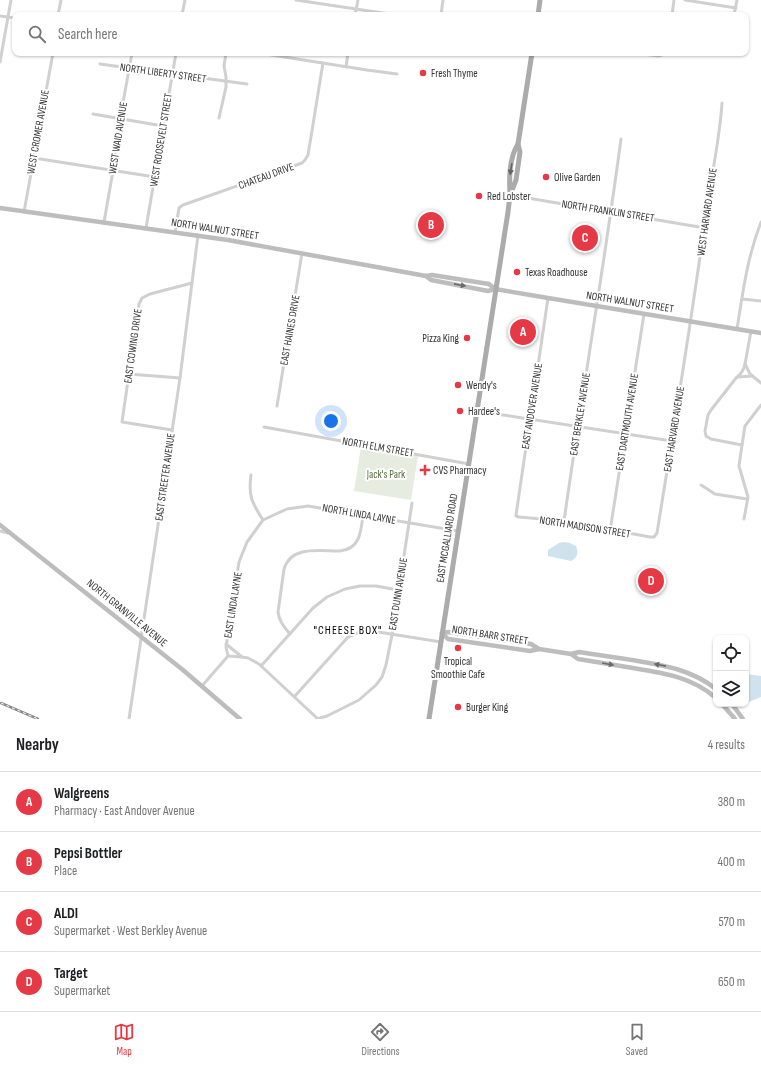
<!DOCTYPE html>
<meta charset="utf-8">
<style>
:root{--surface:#fff;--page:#f2f2f2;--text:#202124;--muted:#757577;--line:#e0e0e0;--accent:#e63946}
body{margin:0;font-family:"Sofia Sans Condensed",sans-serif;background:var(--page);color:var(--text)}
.controls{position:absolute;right:12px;bottom:12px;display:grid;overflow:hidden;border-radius:8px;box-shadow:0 1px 3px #0004}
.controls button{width:36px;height:36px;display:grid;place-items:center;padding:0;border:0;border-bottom:1px solid var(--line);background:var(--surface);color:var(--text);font:20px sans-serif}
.you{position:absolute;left:331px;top:421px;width:14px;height:14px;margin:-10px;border:3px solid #fff;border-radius:50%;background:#1a73e8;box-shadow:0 0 0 6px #1a73e833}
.badge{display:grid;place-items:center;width:26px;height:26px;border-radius:50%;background:var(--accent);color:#fff;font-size:13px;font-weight:700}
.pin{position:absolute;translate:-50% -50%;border:2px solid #fff;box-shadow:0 1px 4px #0006}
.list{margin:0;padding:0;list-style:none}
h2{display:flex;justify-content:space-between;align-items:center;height:52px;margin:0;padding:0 16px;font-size:17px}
h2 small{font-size:13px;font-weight:400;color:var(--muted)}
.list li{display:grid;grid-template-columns:26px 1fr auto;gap:12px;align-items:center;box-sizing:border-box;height:60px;padding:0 16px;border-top:1px solid var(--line)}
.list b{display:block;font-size:15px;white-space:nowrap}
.list p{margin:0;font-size:13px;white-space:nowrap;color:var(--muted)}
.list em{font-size:13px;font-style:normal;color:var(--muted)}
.icon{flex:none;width:22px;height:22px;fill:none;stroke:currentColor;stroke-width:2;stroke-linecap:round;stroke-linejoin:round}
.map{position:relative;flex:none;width:761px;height:719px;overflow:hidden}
.search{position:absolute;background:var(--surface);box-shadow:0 1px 3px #0004;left:12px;right:12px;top:12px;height:44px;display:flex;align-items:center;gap:10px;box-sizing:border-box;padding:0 14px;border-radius:8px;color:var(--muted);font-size:15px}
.sheet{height:292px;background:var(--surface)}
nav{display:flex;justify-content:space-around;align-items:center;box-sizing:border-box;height:56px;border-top:1px solid var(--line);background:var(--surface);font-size:11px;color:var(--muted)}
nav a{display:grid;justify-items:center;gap:2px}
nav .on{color:var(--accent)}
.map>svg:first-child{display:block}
.green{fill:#e6ecdf}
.water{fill:#cfe2ee}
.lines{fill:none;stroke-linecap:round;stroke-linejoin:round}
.street{stroke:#d0d0d0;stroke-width:3}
.secondary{stroke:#bdbdbd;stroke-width:4.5}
.primary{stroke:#ababab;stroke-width:5}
.rail-casing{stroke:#888;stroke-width:2.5}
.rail{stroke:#fff;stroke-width:1;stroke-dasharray:3;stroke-linecap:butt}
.oneway{fill:#636363}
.oneway2{fill:#6a6a6a}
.poi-dot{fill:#e63946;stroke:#fff;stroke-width:1.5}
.labels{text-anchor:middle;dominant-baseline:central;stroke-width:4;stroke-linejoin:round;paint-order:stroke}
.street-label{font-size:11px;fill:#333;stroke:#fff}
.poi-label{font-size:11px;fill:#333;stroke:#fff;text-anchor:start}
.park-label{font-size:11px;fill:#56703f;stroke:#fff}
.neighbourhood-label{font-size:12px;letter-spacing:1px;fill:#000;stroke:#fff}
</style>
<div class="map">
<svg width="761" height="719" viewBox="0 0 761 719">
<rect width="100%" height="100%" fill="#fff"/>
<!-- green -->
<polygon class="green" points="361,447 418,456 411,500 354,491"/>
<!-- water -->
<g class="water">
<path d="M564,542l6,1 6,3c3,7 1,12 -5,15l-23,-5v-6l11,-7z"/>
<polygon points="746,674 761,676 761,697 746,703"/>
</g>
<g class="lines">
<!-- street -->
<g class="street">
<polyline points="296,0 396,15"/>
<polyline points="685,0 736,8"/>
<polyline points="58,15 61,0"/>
<polyline points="182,15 185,0"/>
<polyline points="355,15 358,0"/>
<polyline points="441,15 443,0"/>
<polyline points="672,15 674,0"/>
<polyline points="734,15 737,0"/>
<polyline points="0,16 15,18"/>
<polyline points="259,53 367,70 397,74"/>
<polyline points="637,53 658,56 669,53"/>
<polyline points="0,62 11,0"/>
<polyline points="100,64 247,84"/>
<polyline points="346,67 348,53"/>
<polyline points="93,114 163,126"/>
<polyline points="219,118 226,87 226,77 224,66 226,53"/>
<polyline points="34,158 155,177"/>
<polyline points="510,195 705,228"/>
<polyline points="24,212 53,53"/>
<polyline points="104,222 113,171 120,119 132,53"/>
<polyline points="146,228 176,53"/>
<polyline points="175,232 179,208 183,205 302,163 305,160 308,155 323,63"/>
<path d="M548,298l-32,217v1l3,1 45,4 86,16h4l3,-4c18,-111 36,-222 51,-333 5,-32 12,-64 14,-97"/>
<polyline points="742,299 761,301"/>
<path d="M737,329c6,-37 10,-71 24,-107"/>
<polyline points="751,331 745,364 750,374 761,383"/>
<polyline points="129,374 180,378"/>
<polyline points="738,377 752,376"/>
<polyline points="277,406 302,253"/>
<polyline points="477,411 672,441"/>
<polyline points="264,427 469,464"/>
<polyline points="172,430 122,422 139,304 142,298 150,294 192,283"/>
<path d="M742,445l-31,-6 -5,-3 -1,-5 3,-16 3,-5 25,-32c4,-3 8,-9 9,-14"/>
<path d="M251,475c-3,21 1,28 12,45"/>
<polyline points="701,485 715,494 747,499"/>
<polyline points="744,519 748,497 739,466 742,445 745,426 761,405"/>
<path d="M564,521c18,-127 40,-254 57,-382"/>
<polyline points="0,531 8,533"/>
<polyline points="610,531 644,314"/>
<path d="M290,634c-6,-7 -11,-13 -12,-22l6,-43c7,-24 37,-18 56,-18 20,-2 21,-19 23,-36"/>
<polyline points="226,644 242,657 248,658 259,664 318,719"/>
<polyline points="228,656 242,657"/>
<polyline points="261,666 313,608 327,597 345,589 360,586 376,586 398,590"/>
<polyline points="202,686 228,656 226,647 239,562 247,542 263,520 287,509 308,506 458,531"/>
<polyline points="295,696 348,637 360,632 372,631 441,642"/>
<polyline points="129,719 180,378 198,235"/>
<polyline points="317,719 327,716 359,700 376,685 382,677 386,665 392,635 412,503"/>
</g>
<!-- secondary -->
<g class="secondary">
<polyline points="0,208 228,240 426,276 432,275 489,284 495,289 548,298 761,333"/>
<polyline points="426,276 431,280 488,291 495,289"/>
<polyline points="0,525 183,670 240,719"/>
<path d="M442,633l7,-1 82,12 8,5 32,5 7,5c19,3 37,6 55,9 31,5 59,9 83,30"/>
<polyline points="442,633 448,639 530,651 539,649"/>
<path d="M571,654l8,-2c18,3 35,5 53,8 30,5 59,9 84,29"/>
<polyline points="722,704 735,719"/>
<polyline points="732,704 743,719"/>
</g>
<!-- primary -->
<g class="primary">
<polyline points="538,15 540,0"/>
<path d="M510,193c-1,-16 -1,-35 8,-49"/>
<polyline points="429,719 508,212 510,195 516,180 520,152 518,144 532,53"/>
</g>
<!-- rail casing -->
<g class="rail-casing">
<polyline id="rail" points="1,703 38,719"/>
</g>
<!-- rail -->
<use href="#rail" class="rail"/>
</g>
<!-- one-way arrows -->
<defs><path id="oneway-solid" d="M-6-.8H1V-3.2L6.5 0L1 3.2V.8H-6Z"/></defs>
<use class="oneway" href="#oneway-solid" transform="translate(511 169) rotate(99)"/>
<g class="oneway2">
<use href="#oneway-solid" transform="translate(460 285) rotate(11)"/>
<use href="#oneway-solid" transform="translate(608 664) rotate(10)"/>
<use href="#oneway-solid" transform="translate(660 665) rotate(-169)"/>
</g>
<!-- markers -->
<g class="poi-dot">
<circle cx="423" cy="73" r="4"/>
<circle cx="546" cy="177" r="4"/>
<circle cx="479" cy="196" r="4"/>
<circle cx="517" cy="272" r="4"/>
<circle cx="467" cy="338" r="4"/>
<circle cx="458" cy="385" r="4"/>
<circle cx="460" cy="411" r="4"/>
<path d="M423 464h4v4h4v4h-4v4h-4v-4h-4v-4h4z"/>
<circle cx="458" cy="648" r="4"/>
<circle cx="458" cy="707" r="4"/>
</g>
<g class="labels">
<!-- street labels -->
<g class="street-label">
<text transform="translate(163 73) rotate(8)">NORTH LIBERTY STREET</text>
<text transform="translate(38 132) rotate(-80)">WEST CROMER AVENUE</text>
<text transform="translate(118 138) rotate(-81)">WEST WAID AVENUE</text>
<text transform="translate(161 140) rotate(-81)">WEST ROOSEVELT STREET</text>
<text transform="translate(266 176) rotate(-20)">CHATEAU DRIVE</text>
<text transform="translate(608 211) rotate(9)">NORTH FRANKLIN STREET</text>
<text transform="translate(707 212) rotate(-82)">WEST HARVARD AVENUE</text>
<text transform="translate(215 229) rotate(9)">NORTH WALNUT STREET</text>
<text transform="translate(630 302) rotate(9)">NORTH WALNUT STREET</text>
<text transform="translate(290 330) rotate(-80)">EAST HAINES DRIVE</text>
<text transform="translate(133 346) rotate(-82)">EAST COWING DRIVE</text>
<text transform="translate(532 406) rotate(-81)">EAST ANDOVER AVENUE</text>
<text transform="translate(580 414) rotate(-81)">EAST BERKLEY AVENUE</text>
<text transform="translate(627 422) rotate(-81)">EAST DARTMOUTH AVENUE</text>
<text transform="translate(674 429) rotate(-81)">EAST HARVARD AVENUE</text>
<text transform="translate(378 447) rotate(10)">NORTH ELM STREET</text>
<text transform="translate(165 477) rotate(-82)">EAST STREETER AVENUE</text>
<text transform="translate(359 514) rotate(10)">NORTH LINDA LAYNE</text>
<text transform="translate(585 527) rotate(9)">NORTH MADISON STREET</text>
<text transform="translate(447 538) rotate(-81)">EAST MCGALLIARD ROAD</text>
<text transform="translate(398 594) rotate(-81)">EAST DUNN AVENUE</text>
<text transform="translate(233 605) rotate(-81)">EAST LINDA LAYNE</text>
<text transform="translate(127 613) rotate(39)">NORTH GRANVILLE AVENUE</text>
<text transform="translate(490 635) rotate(9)">NORTH BARR STREET</text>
</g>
<!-- poi labels -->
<g class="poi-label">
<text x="431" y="73">Fresh Thyme</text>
<text x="554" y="177">Olive Garden</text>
<text x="487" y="196">Red Lobster</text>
<text x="525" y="272">Texas Roadhouse</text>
<text x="459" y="338" text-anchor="end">Pizza King</text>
<text x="466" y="385">Wendy's</text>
<text x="468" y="411">Hardee's</text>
<text x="433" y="470">CVS Pharmacy</text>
<text x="458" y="661" text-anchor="middle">Tropical<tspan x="458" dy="13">Smoothie Cafe</tspan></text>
<text x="466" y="707">Burger King</text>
</g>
<!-- park labels -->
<g class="park-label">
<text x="386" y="474">Jack's Park</text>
</g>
<!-- neighbourhood labels -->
<g class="neighbourhood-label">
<text x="348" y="630">"CHEESE BOX"</text>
</g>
</g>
</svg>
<div class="controls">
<button><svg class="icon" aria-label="locate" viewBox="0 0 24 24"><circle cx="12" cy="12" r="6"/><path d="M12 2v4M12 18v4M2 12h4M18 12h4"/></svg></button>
<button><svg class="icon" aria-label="layers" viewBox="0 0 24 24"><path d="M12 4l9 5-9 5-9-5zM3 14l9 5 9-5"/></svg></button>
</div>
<div class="you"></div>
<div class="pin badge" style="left:523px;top:332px">A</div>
<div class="pin badge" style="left:431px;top:225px">B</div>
<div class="pin badge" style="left:585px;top:238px">C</div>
<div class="pin badge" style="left:651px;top:581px">D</div>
<div class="search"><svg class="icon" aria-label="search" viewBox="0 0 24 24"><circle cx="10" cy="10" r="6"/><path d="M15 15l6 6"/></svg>Search here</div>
</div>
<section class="sheet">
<h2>Nearby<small>4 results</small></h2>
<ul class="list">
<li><span class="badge">A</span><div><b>Walgreens</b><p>Pharmacy · East Andover Avenue</p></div><em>380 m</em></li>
<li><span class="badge">B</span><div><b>Pepsi Bottler</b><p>Place</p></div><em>400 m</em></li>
<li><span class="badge">C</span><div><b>ALDI</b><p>Supermarket · West Berkley Avenue</p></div><em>570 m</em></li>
<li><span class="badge">D</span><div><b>Target</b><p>Supermarket</p></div><em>650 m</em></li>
</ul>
</section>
<nav>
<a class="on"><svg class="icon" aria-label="map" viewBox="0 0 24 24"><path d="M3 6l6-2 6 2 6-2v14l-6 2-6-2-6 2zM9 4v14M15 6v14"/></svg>Map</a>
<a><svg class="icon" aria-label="directions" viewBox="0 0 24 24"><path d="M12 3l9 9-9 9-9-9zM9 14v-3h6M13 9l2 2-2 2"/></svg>Directions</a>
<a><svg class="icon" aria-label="saved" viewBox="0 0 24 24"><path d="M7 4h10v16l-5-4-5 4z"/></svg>Saved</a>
</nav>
